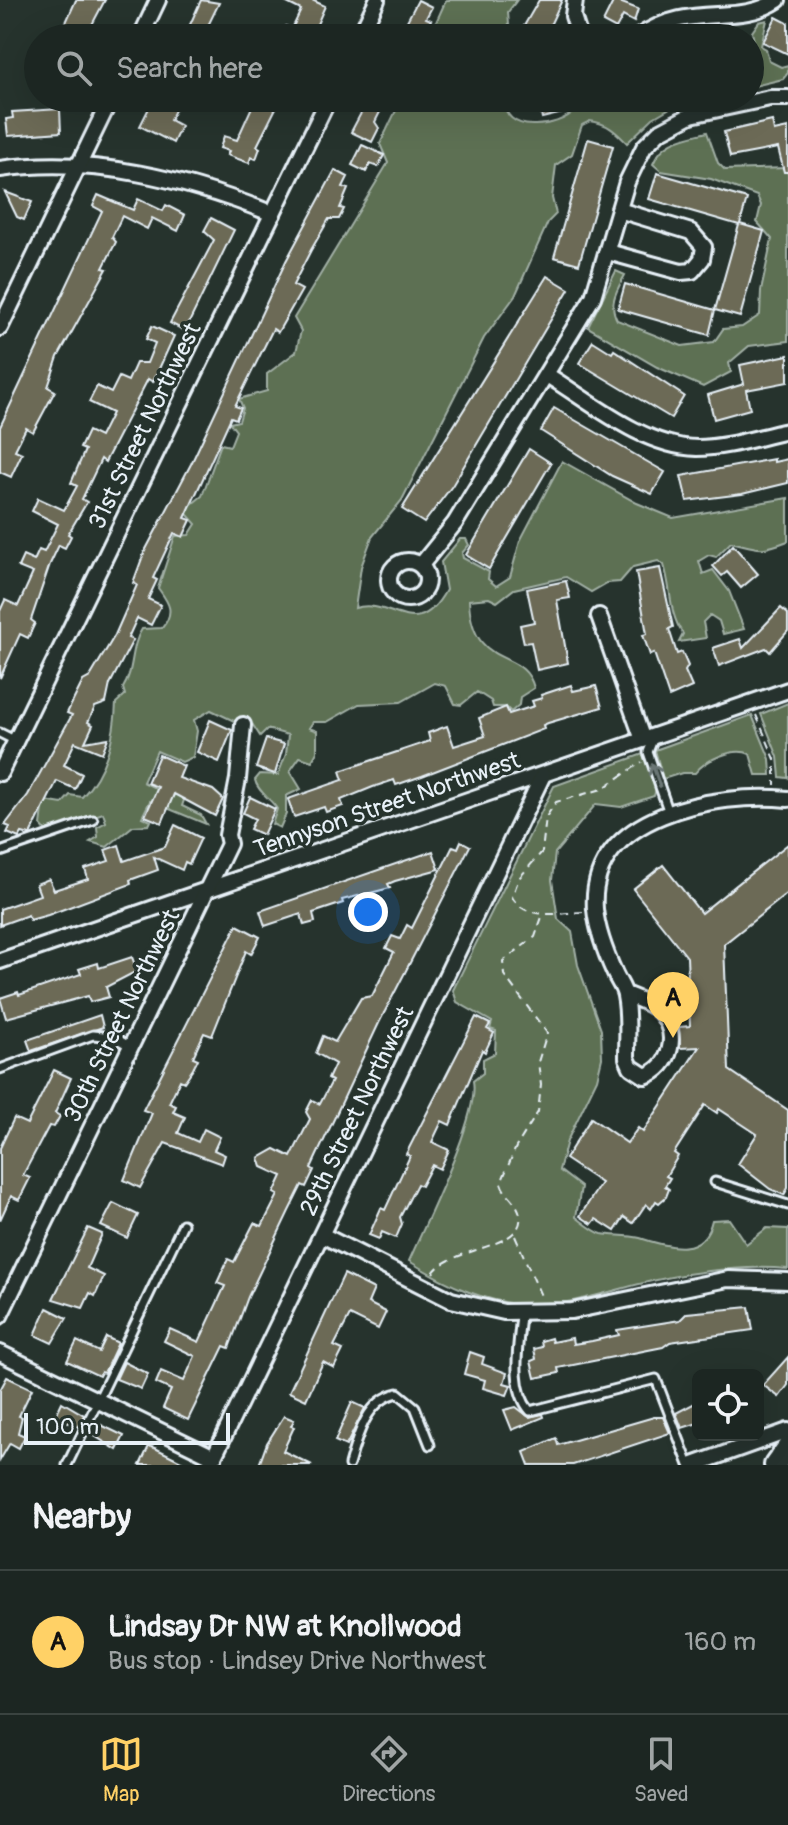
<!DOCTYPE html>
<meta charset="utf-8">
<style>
:root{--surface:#1c2622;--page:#252e2a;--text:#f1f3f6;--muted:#a0a5a5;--line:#3a4340;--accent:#ffd166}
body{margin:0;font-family:Pangolin,sans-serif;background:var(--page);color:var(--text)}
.controls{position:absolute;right:24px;bottom:24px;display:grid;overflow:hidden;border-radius:12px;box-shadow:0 8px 32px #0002}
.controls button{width:72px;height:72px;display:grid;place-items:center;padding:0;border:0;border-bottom:2px solid var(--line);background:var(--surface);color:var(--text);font:40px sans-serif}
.scale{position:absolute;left:24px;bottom:20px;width:206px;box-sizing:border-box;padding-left:8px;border:4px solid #e8f1f8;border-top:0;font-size:22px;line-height:28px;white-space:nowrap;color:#e8f1f8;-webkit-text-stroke:6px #26332d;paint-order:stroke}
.you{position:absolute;left:368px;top:912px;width:28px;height:28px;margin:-20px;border:6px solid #fff;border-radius:50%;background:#1a73e8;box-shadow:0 0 0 12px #1a73e833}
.badge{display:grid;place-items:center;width:52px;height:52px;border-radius:50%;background:var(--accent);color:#111;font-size:26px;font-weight:700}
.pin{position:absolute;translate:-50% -66px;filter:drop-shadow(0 2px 4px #0008)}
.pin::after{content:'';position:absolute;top:42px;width:28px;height:24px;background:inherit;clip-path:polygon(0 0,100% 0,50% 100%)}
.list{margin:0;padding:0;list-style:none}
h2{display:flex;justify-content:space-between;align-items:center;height:104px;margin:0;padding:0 32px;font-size:34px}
h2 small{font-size:26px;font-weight:400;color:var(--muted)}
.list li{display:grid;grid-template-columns:52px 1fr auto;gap:24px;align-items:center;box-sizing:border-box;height:144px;padding:0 32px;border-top:2px solid var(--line)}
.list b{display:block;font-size:30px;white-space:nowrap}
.list p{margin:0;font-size:26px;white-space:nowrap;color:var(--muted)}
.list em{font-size:26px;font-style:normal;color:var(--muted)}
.icon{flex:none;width:44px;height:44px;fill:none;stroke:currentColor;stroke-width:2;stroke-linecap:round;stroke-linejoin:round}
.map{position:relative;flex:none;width:788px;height:1465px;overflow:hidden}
.search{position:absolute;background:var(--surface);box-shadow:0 8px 32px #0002;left:24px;right:24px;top:24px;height:88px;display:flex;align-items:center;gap:20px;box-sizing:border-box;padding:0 28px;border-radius:44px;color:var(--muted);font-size:30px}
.sheet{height:248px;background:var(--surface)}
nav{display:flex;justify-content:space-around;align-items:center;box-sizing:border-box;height:112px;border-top:2px solid var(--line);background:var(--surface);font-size:22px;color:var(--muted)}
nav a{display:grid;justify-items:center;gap:4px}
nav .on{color:var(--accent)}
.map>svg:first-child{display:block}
.green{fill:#5d7053;stroke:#a2b0a6;stroke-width:2}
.building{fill:#6c6a56;stroke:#e8f1f8;stroke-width:2}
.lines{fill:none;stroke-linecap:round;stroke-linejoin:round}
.lane-casing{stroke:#e8f1f8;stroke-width:13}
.street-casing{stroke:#e8f1f8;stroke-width:20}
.secondary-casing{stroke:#e8f1f8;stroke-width:26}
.path{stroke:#e8f1f8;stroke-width:2;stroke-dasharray:8 6;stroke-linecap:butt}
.lane{stroke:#26332d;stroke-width:7}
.street{stroke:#26332d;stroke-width:14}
.secondary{stroke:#26332d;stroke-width:20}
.oneway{stroke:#6a7674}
.labels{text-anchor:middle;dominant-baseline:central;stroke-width:7;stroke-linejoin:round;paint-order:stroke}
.street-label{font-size:24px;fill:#e8f1f8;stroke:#26332d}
</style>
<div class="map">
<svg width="788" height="1465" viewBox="0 0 788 1465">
<rect width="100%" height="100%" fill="#26332d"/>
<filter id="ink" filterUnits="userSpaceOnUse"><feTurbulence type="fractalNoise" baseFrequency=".0125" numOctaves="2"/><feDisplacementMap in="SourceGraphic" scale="16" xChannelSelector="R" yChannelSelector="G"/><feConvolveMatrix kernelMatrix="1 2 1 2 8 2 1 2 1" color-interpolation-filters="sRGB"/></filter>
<g filter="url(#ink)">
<!-- green -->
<g class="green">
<polygon points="446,0 517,0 508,12 510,38 429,38"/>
<polygon points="767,20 761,46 766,49 769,61 781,67 788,65 788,73 783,79 750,87 750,65 758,60 752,32 759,22"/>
<path d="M402,98h103c-5,37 54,31 70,12l-1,-12h12l7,9 18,-5 2,-4h88l-31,10 -17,10 -26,25c-10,-10 -19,-20 -37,-22l-8,4 -10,29 -16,11 -4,33 4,16 -8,8 -33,74 -31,42 -82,162 -30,37 -11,30 -6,41c37,-11 61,37 91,-18l-5,-28 19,-23h6l3,6 -7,8 1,5 26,14 -1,7 8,7 14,-9 10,-36 42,-80 75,42 36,15 115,-20v43c-29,11 -28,8 -57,1l-15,15 -7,-2 -10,6 4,13 10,-4 16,21 15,38 -21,5 -4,-13 -9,-6 -7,7 3,16 -27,4 4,-8c-15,-22 -11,-44 -19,-69l-6,-4 -25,6 -13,15 -13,1 -16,9 -25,-15 -52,12 -17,13 -8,-4 -20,2c3,73 55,46 65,88l-14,9 -1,8 -8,7 -5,-5h-13l-2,-6 -14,-9 -16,13 -6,-1 -9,-18 -11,-3 -34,19 -42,2 -32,18h-14l-4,6 8,3v21l-5,9 -12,-4 -10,14 11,18 -15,7v18l-6,14 -8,-4 5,-15c-6,-10 -20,-18 -22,-29l5,-6 18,1 8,-21 2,-19 -21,-6 -7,7 -11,-17 -15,2 -23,-11 -17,10 3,11 -4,26 -11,5 -25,-11 -14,31 30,15 5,-9 11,-2 -7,20 19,9 5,9 -56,-23 -8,16 9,4 -2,4 -16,1 -26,21 -17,-5 8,-5 -1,-10 9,-5 -3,-9 -56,19 -6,-7 3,-24 18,3 8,-9 12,2c24,-25 33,-61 34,-94l9,-8 -2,-7c12,-19 7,-41 19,-59l20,-1c14,-17 6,-26 -4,-40l17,-52 14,-1 7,-11 -9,-10v-6l15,-12 19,-52 9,2 6,-15 -6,-8 9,-2 4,-13 -4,-9 28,-8v-17l29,-22 5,-21 -7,-13 94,-155 -8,-19z"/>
<path d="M707,132l11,31 7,7 63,-2v173l-39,5 -20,17 2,9 -28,15 -46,-20 -69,-40 28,-56 9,4c-8,15 -17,29 -8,45l65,26 32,-4 9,-13 19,-2 18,-12 1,-24 11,-52 -15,-17 4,-17 -4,-9 -46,-17 -50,-8 -8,-7c10,-24 31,-26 54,-32z"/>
<polygon points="788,703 788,778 780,777 778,757 761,714"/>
<path d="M752,715l18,44 1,16h-15l-6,-21c-16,-8 -46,7 -55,19h-13l-19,6 -8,-29z"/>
<path d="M643,754l13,35 -2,7 -33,11 -25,-3 -41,49 -3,27 6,39 14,13 6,33 23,65 1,28 -5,21 -30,62 -8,29 22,17 -5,30c7,5 18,15 26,17 12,2 26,1 38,4 27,8 63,21 72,-18l17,-1 17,25 21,-16 21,1v40c-59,-5 -118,6 -175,22 -26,7 -51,14 -78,14 -46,0 -88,-20 -126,-44 16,-37 71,-146 64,-180l10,-8v-14l12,-6 1,-22 -6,-2 2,-7 -35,-20 -4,-12 101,-204z"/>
</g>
<!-- building -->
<g class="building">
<polygon points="76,0 105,0 85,38 76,38 63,29"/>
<polygon points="201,0 219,3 202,38 184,38"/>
<polygon points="281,0 312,0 325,6 311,38 280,38 286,26 292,29 301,10"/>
<polygon points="418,0 432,7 426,18 431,20 421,38 398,38"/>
<polygon points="539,0 562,0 544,38 517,38"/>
<polygon points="614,0 638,9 634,22 623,16 616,29 603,22"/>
<polygon points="776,17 788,23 788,54 763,42"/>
<polygon points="154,98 181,98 170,120 181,126 173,143 140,126"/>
<polygon points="256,98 281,98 257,146 260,148 256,159 251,157 249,163 227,155 229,151 220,148 224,136 237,140"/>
<polygon points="369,98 387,98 375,122 379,128 372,142 351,132"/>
<polygon points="537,98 564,100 567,112 542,118"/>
<polygon points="60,109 61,132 8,136 6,119 13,118 12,112"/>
<polygon points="772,121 774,131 788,128 788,172 784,172 778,148 730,157 724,132"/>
<polygon points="588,139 613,146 579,264 554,257"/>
<polygon points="362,145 384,155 378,167 370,164 366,172 352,165"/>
<polygon points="335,170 348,177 343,187 348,189 340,208 344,209 339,219 329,219 311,250 293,285 302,290 278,332 273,329 235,406 241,408 236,419 231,417 185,518 191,520 183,537 174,533 153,578 157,580 148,599 161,605 151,625 137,618 128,638 133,640 110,684 106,703 95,707 88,722 93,725 85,742 108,738 102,753 75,742 64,765 82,774 75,789 57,781 30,835 22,833 19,838 7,833 10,827 5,825 28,795 72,715 67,713 83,681 90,677 115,635 137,585 133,583 144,553 191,464 286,261"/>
<polygon points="657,173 747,199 740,224 764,231 740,317 715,310 739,225 649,199"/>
<polygon points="5,192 32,202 24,220 17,217"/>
<polygon points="98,195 133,210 138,199 163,211 166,205 185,215 178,231 152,218 147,229 122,216 112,237 116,242 103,268 107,269 58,357 48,387 55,391 33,432 26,428 15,450 22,453 11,477 0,472 0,427 102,211 93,206"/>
<polygon points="211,218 234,230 185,331 170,323 214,240 204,231"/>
<polygon points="547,276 569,289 452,486 424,523 402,509"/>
<polygon points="625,284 715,310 709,335 618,309"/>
<polygon points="152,326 174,336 153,382 148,379 105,462 101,459 82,499 87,502 68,534 71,536 65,548 59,545 50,564 31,620 35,623 28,638 20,634 0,678 0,611 5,600 18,606 33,573 18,567 23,556 34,561 39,550 44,552 58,524 32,511 38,498 64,510 77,486 71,483 85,450 80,448 88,431 100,437 112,413 89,402 97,386 111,393 119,377 128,381 136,363 147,363 155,343 146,339"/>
<polygon points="593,341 612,353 614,350 684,396 671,418 579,363"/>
<polygon points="788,355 788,382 746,390 750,409 714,419 708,395 744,384 740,365"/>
<polygon points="554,408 665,472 652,494 612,476 541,431"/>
<polygon points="529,449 551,463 489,569 466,555"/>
<polygon points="774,459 774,462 788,459 788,483 742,494 687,501 681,476"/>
<polygon points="733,545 758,574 741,588 727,572 722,576 713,566"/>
<polygon points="660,568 673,627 669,629 677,654 682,652 688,666 685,671 692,687 669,697 654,653 650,655 643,635 647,634 636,572"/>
<polygon points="566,581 570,598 557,600 568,663 537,670 531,642 524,643 520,625 534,622 527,589"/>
<polygon points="781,608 788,614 788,631 770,652 766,648 719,666 713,648 740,639 743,648"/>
<polygon points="571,685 573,691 596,686 602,707 548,723 543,725 544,729 422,776 396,785 394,780 373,787 341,800 343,806 326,812 324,807 294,817 288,799 343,780 340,771 430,741 428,733 447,726 454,746 485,736 479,718 506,707 509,714 534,706 532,701 542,698 541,695"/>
<polygon points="210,720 232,730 219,762 197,752"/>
<polygon points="266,739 284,744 275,774 256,768"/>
<polygon points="159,755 184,766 179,778 213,790 223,799 215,816 174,794 162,823 145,816 158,787 147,783"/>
<polygon points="250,797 275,809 263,835 250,829 255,819 243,813"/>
<polygon points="175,825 201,838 189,864 185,862 182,870 154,857 158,870 130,880 131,884 48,915 30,920 28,915 0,925 0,909 40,895 36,884 49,879 54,890 88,879 85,869 109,861 105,850 119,845 124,861 165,847"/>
<polygon points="461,841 470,846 379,1023 311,1168 314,1170 306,1187 302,1185 289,1211 248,1297 229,1348 224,1346 188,1420 163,1408 171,1390 156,1383 161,1371 184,1381 195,1356 164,1341 170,1329 199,1342 225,1286 217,1283 228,1259 234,1262 254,1223 262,1226 278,1195 274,1193 282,1176 262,1167 259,1158 275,1149 291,1157 310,1119 306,1112 312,1100 320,1104 332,1081 328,1079 335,1064 316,1053 323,1036 335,1042 361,998 372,996 394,952 386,948 392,936 400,939 407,925 412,928 453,846 458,848"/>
<polygon points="788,844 788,893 724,944 729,1070 788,1110 788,1188 784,1195 770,1189 738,1164 757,1134 719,1109 717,1113 705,1105 674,1153 678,1156 666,1176 670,1178 665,1186 669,1189 666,1197 659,1203 656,1201 651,1209 646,1204 633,1223 624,1217 615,1231 596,1219 592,1224 580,1216 601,1183 565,1159 591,1118 627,1143 638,1128 643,1132 699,1047 680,1048 679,1027 690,1026 687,957 633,889 663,865 701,913"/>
<polygon points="433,851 439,869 395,881 388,884 390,888 342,900 343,903 313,913 315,922 304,925 301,914 265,926 260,911"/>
<polygon points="237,925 260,937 251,954 246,951 212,1036 204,1033 193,1057 198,1059 193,1069 184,1082 180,1080 169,1103 176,1106 173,1112 185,1117 178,1133 198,1142 204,1129 220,1137 214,1150 225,1155 222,1164 165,1143 140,1188 124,1180 152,1113 143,1110"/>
<polygon points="132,957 137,971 106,987 109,997 90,1002 88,996 6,1018 0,998 18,992 19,995 81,974 79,969 98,963 99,968"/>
<polygon points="100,1015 103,1027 31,1051 27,1040"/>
<polygon points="476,1017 490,1024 487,1029 494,1033 485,1052 482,1050 450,1125 442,1121 432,1142 449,1150 440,1169 432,1165 421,1186 417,1184 400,1217 402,1224 396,1238 382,1232 379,1239 369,1235 381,1208 385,1210 410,1156 406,1154"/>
<polygon points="54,1070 71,1078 55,1113 60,1116 54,1127 49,1126 23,1175 30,1178 19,1200 11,1196 0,1220 0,1148 14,1118 27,1124"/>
<polygon points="113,1203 138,1215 127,1238 101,1226"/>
<polygon points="88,1228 102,1234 87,1268 104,1276 95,1296 90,1293 83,1308 53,1299"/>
<polygon points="344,1274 374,1289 368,1303 386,1312 378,1329 350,1315 334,1346 343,1350 334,1368 323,1362 306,1400 289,1392"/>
<polygon points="749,1307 753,1330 670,1342 663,1347 558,1368 559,1373 535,1378 531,1361 536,1359 534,1349 542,1347 541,1341 551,1338 552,1342 572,1338 573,1344 592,1341 619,1335 617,1330 680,1320 687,1313"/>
<polygon points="47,1308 67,1318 52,1343 35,1335"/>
<polygon points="106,1337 118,1343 104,1373 101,1372 99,1376 67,1361 77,1341 99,1352"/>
<polygon points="470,1352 484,1357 482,1364 507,1373 504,1383 511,1385 507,1395 483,1388 485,1380 464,1374"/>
<polygon points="788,1357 788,1385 779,1397 763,1385"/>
<polygon points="124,1362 148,1374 141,1389 116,1379"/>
<polygon points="7,1377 32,1389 19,1416 22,1417 18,1433 25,1436 19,1448 10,1443 0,1460 0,1390"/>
<polygon points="62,1402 84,1415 78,1427 55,1417"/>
<polygon points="352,1402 365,1408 346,1446 335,1441"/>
<polygon points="695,1403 698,1423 682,1428 676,1413"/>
<polygon points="516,1407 529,1417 543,1414 544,1417 512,1430 504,1410"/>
<polygon points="284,1416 294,1420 291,1426 294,1427 283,1451 312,1465 259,1465 267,1443"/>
<polygon points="654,1417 663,1417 670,1433 573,1465 529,1465 524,1452 556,1438 558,1445"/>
<polygon points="95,1422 124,1436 117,1450 90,1433"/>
<polygon points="149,1446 157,1449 189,1465 140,1465"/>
</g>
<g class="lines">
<!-- lane casing -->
<g class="lane-casing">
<g id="lane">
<polyline points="0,733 16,741"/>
<polyline points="654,737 648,752 669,813"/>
<polyline points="0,852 93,820"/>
<polyline points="0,1069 93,1035 114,1037 131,1047"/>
<polyline points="715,1182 788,1205"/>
<path d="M521,1314c-2,29 -12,73 9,97l126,-32 33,86"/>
<polyline points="67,1465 183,1224"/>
<path d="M349,1465c8,-28 17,-65 49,-72l17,14 15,38"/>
</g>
</g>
<!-- street casing -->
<g class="street-casing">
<g id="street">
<polyline points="575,0 573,16 580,38"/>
<polyline points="140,38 158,0"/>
<polyline points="359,38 377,0"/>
<path d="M637,38c54,-38 99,-10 141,-38"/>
<path d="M0,169c94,-13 186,10 273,45"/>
<polyline points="608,252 681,272 692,271 702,259 704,247 691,232 619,210"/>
<polyline points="0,328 111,98"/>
<path d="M547,375c44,27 96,72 150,73 30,0 61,-11 91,-17"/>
<circle cx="408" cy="580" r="19"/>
<polyline points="421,565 455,523 593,297 627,182 644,147 659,132 691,115 770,98 788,98"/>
<polyline points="599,616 643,740"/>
<polyline points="0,773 329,98"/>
<polyline points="0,961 788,690"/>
<path d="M625,994c12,5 26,9 35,18 20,22 11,55 -15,64l-14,-9 -4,-9c0,-20 2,-43 -2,-62 -1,-8 -7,-15 -10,-22 -9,-20 -18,-43 -20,-65 -7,-95 122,-117 193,-110"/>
<polyline points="322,1235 451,1300 504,1312 572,1311 728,1279 788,1281"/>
<polyline points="0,1316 229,844 227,835 238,779 243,725"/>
<polyline points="0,1353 214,1457"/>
<polyline points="210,1465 543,775"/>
<polyline points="693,1465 788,1431"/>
</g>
</g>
<!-- secondary casing -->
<g class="secondary-casing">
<polyline id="secondary" points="775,1465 788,1447"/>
</g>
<!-- path -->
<g class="path">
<polyline points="756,715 775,759 775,785"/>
<path d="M583,912c-22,1 -58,9 -71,-15l7,-19 23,-26 4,-35 10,-15 46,-13 40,-27"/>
<polyline points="515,1236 541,1296"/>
<path d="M433,1273c17,-26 93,-24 87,-58 -2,-14 -16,-20 -19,-32l15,-36 22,-35 3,-27 -3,-23 9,-29 -43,-58 -1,-14 32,-24 8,-23"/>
</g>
<!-- lane -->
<use href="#lane" class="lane"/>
<!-- street -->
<use href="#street" class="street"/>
<!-- secondary -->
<use href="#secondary" class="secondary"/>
</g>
<!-- one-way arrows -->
<defs><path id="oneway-shaft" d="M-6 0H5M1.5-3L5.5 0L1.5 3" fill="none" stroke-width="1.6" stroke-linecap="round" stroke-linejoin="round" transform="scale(2)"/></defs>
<use class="oneway" href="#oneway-shaft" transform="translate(656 775) rotate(-109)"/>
</g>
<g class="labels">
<!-- street labels -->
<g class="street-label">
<text transform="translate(145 426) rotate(-64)">31st Street Northwest</text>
<text transform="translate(387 805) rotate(-19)">Tennyson Street Northwest</text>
<text transform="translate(122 1016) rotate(-64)">30th Street Northwest</text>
<text transform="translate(357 1111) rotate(-64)">29th Street Northwest</text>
</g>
</g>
</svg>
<div class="controls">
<button><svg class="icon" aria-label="locate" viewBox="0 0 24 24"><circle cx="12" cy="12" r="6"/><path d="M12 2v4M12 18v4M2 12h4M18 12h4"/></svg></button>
</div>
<div class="scale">100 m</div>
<div class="you"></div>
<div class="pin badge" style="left:673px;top:1038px">A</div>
<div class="search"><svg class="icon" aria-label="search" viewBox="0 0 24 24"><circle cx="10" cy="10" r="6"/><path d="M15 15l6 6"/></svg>Search here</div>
</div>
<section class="sheet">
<h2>Nearby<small></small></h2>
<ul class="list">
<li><span class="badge">A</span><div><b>Lindsay Dr NW at Knollwood</b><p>Bus stop · Lindsey Drive Northwest</p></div><em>160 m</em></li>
</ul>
</section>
<nav>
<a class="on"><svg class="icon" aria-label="map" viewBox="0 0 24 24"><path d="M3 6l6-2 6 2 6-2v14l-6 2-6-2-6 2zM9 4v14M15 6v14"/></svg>Map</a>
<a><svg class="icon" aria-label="directions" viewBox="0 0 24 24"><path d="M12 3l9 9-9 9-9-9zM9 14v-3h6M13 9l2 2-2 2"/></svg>Directions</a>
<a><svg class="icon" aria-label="saved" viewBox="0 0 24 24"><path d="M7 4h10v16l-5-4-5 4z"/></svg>Saved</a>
</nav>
